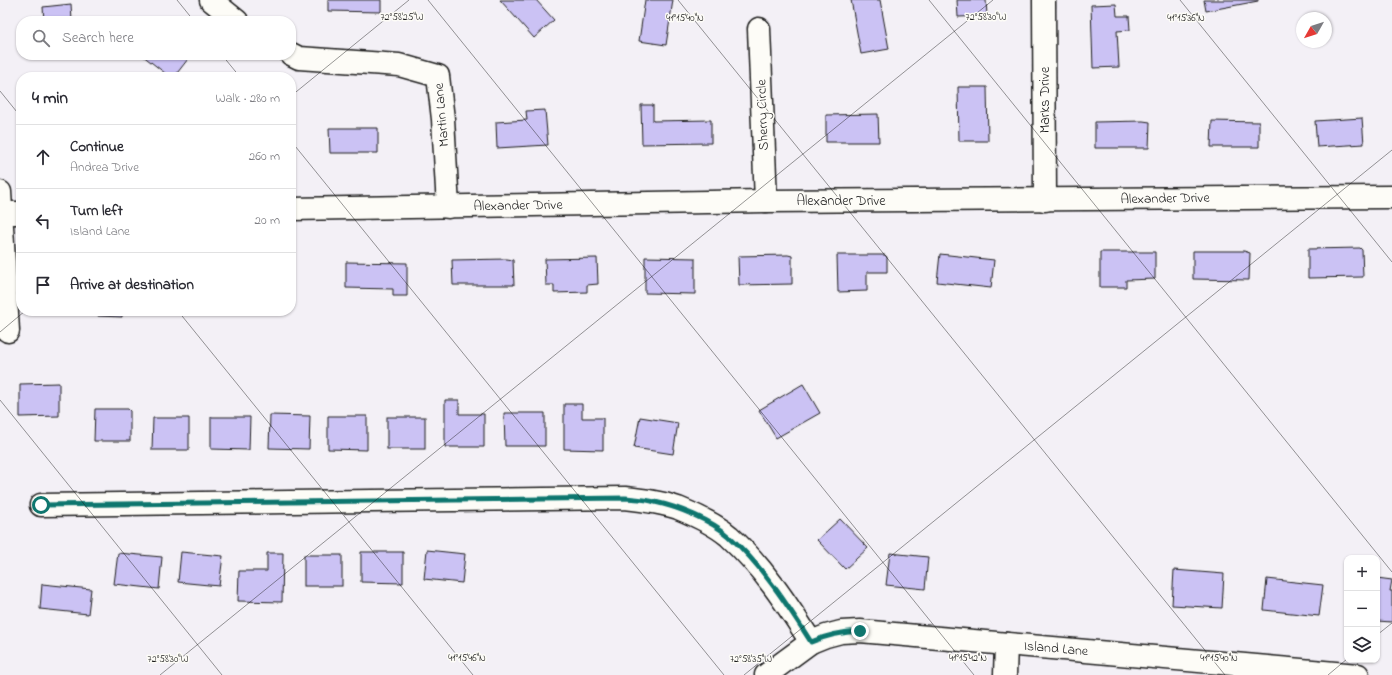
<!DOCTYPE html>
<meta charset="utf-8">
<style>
:root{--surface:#fff;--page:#f2f2f3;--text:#2b2b33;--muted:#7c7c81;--line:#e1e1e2}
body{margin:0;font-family:"Indie Flower",sans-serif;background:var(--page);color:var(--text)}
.controls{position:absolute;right:12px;bottom:12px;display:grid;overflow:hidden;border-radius:8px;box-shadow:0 1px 3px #0004}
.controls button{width:36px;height:36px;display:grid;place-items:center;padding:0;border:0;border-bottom:1px solid var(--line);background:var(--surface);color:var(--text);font:20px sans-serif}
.compass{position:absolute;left:1296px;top:12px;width:36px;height:36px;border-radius:50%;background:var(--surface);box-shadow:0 1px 3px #0004;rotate:231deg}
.stop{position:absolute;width:12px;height:12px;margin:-9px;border:3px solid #0f766e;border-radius:50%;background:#fff}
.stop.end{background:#0f766e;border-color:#fff;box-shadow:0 1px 4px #0008}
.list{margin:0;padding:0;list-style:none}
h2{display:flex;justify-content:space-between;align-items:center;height:52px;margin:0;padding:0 16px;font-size:17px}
h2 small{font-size:13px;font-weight:400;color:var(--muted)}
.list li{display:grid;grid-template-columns:26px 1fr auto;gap:12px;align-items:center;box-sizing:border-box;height:64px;padding:0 16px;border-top:1px solid var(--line)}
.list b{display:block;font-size:15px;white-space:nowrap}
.list p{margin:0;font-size:13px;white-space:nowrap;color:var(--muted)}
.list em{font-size:13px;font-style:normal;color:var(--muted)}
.icon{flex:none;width:22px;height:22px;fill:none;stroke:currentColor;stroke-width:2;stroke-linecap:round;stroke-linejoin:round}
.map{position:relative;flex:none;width:1392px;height:675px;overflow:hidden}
.search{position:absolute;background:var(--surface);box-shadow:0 1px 3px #0004;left:16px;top:16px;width:280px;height:44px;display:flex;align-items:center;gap:10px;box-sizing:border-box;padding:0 14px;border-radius:16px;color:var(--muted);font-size:15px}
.panel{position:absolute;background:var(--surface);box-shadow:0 1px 3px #0004;left:16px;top:72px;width:280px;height:244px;border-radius:16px}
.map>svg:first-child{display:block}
.building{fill:#cbc2f4;stroke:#1c1c1c}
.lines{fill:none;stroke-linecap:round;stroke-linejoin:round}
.minor-casing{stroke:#1c1c1c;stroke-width:25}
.minor{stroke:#fdfcf7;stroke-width:22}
.route{stroke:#0f766e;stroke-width:5}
.ticks{fill:none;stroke:#1c1c1c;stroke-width:1;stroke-opacity:0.45}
.labels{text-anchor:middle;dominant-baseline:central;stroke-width:3;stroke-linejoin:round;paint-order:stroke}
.street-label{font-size:14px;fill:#1c1c1c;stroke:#fdfcf7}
.ticks-label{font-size:10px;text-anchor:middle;fill:#1c1c1c;stroke:#fdfcf7;stroke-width:3;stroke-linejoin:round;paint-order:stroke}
</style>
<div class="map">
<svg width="1392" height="675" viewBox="0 0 1392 675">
<rect width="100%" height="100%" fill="#f3f0f6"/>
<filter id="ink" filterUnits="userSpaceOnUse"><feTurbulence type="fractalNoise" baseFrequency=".025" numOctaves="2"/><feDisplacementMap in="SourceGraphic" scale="8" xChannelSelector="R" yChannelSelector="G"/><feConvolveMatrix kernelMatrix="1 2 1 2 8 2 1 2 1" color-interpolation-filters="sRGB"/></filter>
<g filter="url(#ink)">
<!-- building -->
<g class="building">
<polygon points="328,0 381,0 381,12 328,11"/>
<polygon points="500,0 536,0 554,20 534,38"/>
<polygon points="645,0 673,0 666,45 639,41"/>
<polygon points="851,0 880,0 889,49 861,54"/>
<polygon points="957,0 986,0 987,16 958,17"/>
<polygon points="1204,0 1258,0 1258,1 1206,11"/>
<polygon points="71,4 72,21 44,21 43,7"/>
<polygon points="1116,4 1117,16 1129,16 1130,30 1117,31 1119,67 1093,68 1091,5"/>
<polygon points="47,55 75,55 75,56 47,58"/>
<polygon points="142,55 183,55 188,59 174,77 170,77"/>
<polygon points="958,87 987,87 988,141 959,141"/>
<polygon points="641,105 653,105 653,121 711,120 711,143 642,144"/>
<polygon points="545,110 548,145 497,148 496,122 527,120 526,111"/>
<polygon points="878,114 879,142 826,142 826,115"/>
<polygon points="1362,118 1364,144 1317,147 1315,121"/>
<polygon points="1143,121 1150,122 1149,148 1095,148 1095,122"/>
<polygon points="1212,121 1259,122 1259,147 1211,147"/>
<polygon points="329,128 378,128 378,153 330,153"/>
<polygon points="1360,248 1362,250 1363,277 1308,278 1308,249"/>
<polygon points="1193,251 1244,251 1250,253 1249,280 1193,279"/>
<polygon points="1100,252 1155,252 1155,279 1126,280 1126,287 1100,287"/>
<polygon points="940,254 994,260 991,288 937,282"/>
<polygon points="788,255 792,256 792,284 739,285 738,256"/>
<polygon points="837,255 885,255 887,257 887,272 867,272 867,291 838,292"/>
<polygon points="645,257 695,258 695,294 645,293"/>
<polygon points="597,258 598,284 587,285 587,292 554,293 554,285 546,285 545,259"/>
<polygon points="507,259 513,260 514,285 453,285 452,260"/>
<polygon points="346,262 407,263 407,296 393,296 393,289 346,288"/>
<polygon points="98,311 122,311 122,317 98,316"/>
<polygon points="59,383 59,416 20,417 20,384"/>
<polygon points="803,384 820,413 776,438 759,410"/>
<polygon points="445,400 459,400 459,414 484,414 484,447 445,447"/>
<polygon points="564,404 582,404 582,418 603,418 603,450 564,449"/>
<polygon points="95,409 128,409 130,411 130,441 94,441"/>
<polygon points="504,413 545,413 545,446 505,446"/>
<polygon points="270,415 310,416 309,449 269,448"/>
<polygon points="328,416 367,416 367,450 328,449"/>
<polygon points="211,417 250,417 249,450 211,449"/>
<rect x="387" y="417" width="38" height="32"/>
<polygon points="640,417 678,423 673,454 634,448"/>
<polygon points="153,418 189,418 189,450 152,450"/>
<polygon points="840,519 868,548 845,569 817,540"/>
<polygon points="427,550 465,554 462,583 424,579"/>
<polygon points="181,552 223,556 219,586 178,582"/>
<polygon points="361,552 403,552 403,583 361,582"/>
<polygon points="118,553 162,557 159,589 114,584"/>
<polygon points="267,553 283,553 282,602 238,601 239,571 267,571"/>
<polygon points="890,553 928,557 925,589 886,585"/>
<rect x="304" y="555" width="38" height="31"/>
<polygon points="1174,570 1224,574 1222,608 1172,605"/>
<polygon points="1377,578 1392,580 1390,591 1392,591 1392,622 1377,621"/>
<polygon points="1267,579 1323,585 1319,616 1264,610"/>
<polygon points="42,584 91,589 88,614 40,609"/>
</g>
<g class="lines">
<!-- minor casing -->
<g class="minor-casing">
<g id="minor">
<polyline points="211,0 237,21"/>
<polyline points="1044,0 1045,200"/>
<polyline points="759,29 766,201"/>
<polyline points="291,54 299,58 399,65 438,76 443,119 448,207"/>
<polyline points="0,192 8,331"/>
<polyline points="291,209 766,201 1392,197"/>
<polyline points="2,213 21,213"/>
<path d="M41,505l584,-7c18,2 36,4 53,10 17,7 37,16 51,28 33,30 58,68 82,106"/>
<polyline points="766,675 811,642 826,636 841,632 860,631 1358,675"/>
<polyline points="1005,675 1006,644"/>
</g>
</g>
<!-- minor -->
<use href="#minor" class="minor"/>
</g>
</g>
<g class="lines" filter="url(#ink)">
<!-- route -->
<path class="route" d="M41,505l584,-7c10,1 20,1 30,4 23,5 56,18 74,34 33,30 58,68 82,106 16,-7 31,-10 49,-11"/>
</g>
<!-- ticks -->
<path class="ticks" d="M177,0l17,21M428,0l546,675M678,0l547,675M929,0l463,572M1180,0l212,262M222,55l18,22M0,91l21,26M291,96l118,-96M291,141l433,534M178,311l295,364M0,332l25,-21M0,400l222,275M1377,635l15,-12M160,675l833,-675M744,675l648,-525M1328,675l19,-16"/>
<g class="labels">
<!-- street labels -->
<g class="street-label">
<text transform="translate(1045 100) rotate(-90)">Marks Drive</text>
<text transform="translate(442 115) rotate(-95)">Martin Lane</text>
<text transform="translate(763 115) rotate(-92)">Sherry Circle</text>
<text transform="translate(1165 199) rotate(-1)">Alexander Drive</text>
<text x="841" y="201">Alexander Drive</text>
<text transform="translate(518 206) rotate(-1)">Alexander Drive</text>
<text transform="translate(1056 649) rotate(5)">Island Lane</text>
</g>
</g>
<g class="ticks-label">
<text x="402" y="20">72°58'25"W</text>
<text x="986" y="20">72°58'30"W</text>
<text x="685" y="21">41°15'40"N</text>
<text x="1186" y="21">41°15'36"N</text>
<text x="467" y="661">41°15'46"N</text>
<text x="968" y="661">41°15'42"N</text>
<text x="1219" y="661">41°15'40"N</text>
<text x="168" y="662">72°58'30"W</text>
<text x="751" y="662">72°58'35"W</text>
</g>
</svg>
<div class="controls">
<button>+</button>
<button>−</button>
<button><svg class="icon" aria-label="layers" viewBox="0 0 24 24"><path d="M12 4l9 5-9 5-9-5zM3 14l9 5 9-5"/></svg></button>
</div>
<svg class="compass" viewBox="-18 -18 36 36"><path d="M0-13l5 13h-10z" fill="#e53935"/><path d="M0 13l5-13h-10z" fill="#7c7c81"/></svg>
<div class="stop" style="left:41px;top:505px"></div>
<div class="stop end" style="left:860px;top:631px"></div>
<div class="search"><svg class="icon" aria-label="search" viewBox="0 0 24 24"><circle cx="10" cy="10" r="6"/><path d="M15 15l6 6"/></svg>Search here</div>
<section class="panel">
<h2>4 min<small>Walk · 280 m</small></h2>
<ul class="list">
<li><svg class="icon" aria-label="ahead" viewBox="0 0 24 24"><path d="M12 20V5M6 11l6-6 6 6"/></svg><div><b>Continue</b><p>Andrea Drive</p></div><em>260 m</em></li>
<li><svg class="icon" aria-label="left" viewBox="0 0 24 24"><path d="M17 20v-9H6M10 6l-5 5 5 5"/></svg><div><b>Turn left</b><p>Island Lane</p></div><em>20 m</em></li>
<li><svg class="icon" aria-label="arrive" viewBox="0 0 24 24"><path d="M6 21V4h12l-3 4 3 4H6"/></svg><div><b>Arrive at destination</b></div></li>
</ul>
</section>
</div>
